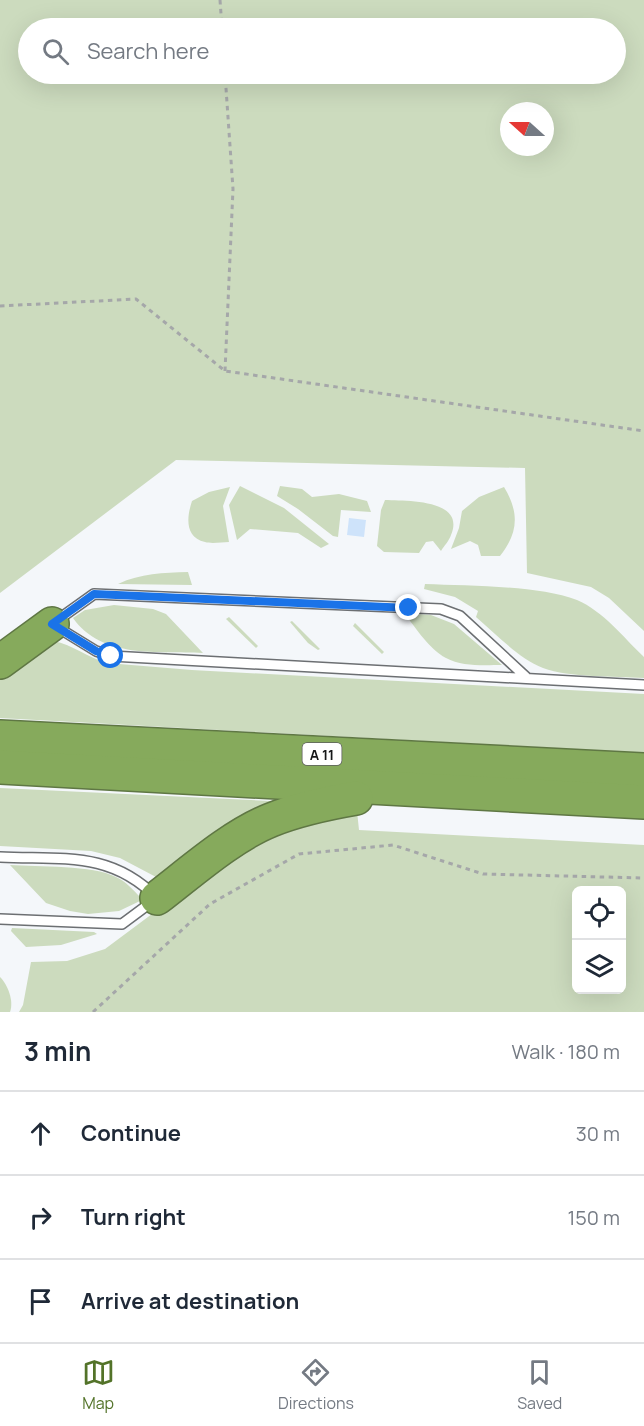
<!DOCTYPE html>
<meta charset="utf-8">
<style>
:root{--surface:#fff;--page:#f2f2f3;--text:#1f2937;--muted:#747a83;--line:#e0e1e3;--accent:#537329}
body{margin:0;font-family:Manrope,sans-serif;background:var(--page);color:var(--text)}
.controls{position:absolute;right:18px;bottom:18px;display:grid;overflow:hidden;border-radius:9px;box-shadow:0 6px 24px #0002}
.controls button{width:54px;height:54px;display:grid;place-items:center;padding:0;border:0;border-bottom:2px solid var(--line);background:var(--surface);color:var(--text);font:30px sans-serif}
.compass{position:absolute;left:500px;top:102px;width:54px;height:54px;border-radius:50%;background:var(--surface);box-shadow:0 6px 24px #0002;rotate:291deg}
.stop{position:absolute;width:18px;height:18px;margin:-14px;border:4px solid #1a73e8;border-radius:50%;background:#fff}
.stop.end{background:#1a73e8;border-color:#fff;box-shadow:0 2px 6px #0008}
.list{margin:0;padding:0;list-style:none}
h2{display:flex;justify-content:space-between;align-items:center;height:78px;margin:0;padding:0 24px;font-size:26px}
h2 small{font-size:20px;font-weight:400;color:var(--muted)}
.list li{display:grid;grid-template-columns:39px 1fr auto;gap:18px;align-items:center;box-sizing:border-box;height:84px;padding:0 24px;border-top:2px solid var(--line)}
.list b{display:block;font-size:22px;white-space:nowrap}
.list em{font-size:20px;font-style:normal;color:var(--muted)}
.icon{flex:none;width:33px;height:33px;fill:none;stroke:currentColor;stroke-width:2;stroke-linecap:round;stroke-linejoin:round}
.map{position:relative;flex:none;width:644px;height:1012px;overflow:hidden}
.search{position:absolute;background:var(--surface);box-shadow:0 6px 24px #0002;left:18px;right:18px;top:18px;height:66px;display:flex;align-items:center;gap:15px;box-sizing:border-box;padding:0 21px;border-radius:33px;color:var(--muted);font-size:22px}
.sheet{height:330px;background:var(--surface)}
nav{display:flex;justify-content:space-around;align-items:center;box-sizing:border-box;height:84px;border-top:2px solid var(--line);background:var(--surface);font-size:16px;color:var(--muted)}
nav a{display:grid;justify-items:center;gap:3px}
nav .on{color:var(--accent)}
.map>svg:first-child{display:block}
.green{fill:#ccdbbe;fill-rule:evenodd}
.building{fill:#cee3fa}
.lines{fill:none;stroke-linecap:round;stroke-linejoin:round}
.service-casing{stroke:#6c6f72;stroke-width:12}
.motorway-casing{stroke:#5f7744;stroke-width:36}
.path{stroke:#a5a7a9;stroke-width:3;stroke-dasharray:4.5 4.5;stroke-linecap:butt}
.service{stroke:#fff;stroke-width:9}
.motorway{stroke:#86aa5c;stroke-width:33}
.route{stroke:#1a73e8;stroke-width:8}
.labels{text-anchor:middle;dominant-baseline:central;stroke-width:6;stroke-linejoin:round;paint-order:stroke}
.shield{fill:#fff;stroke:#5c5d5d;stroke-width:1.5}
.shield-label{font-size:14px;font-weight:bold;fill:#161718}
</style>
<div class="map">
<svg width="644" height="1012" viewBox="0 0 644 1012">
<rect width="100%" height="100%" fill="#f4f7fa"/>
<!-- green -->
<g class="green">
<path d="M0,0h644v631l-35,-33 -18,-11 -64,-14 -2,-105 -349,-8 -176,133zM28,28h588v46h-588zM509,111h36v36h-36z"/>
<polygon points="240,486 284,508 329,544 321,548 298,533 250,529 237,540 229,505"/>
<polygon points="280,486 302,489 312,497 339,494 367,501 371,512 341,510 338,537 333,536 298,509 277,496"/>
<path d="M230,487l-7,19 6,36c-7,0 -17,2 -24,0 -21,-5 -18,-26 -13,-41l17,-9z"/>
<path d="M504,487c15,25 15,45 -4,69h-19l-3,-11 -8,-4 -19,8 8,-21 3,-17 17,-14z"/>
<path d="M385,500c22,1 81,-1 66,35 -2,6 -7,11 -10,16l-8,-10 -7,1 -7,11 -35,-1 -7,-6 4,-36z"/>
<path d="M188,572l4,13 -74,-1c23,-11 45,-11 70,-12z"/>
<path d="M425,584c43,2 112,1 152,16 26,11 47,38 67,57v21c-30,-2 -74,0 -101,-10 -25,-10 -47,-34 -67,-51l2,-6 -23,-14 -31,-8z"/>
<path d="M114,605l39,4 13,5 37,39c-45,-2 -101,6 -130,-35l12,-8z"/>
<path d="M404,613l27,2 23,9 48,41c-17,0 -40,2 -56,-7 -17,-9 -30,-30 -42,-45z"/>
<polygon points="229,617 258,646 256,648 226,619"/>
<polygon points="292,621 320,649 318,650 308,643 290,622"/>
<polygon points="355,623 384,652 382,654 353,626"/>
<path d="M53,641c21,4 33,16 54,22l85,7 452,24v59l-644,-35v-44z"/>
<polygon points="0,788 290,802 171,875 156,877 120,858 91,851 0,846"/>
<path d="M357,811l2,19 285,15v167h-625l4,-7 8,-43 36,-1 38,-12 153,-114zM576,890h46v100h-46z"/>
<path d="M10,865c28,2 83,0 106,12 11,5 17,13 25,21l-1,3 -21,10 -31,3 -18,-3 -24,-8z"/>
<polygon points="12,928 94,932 97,934 61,945 26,947 11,931"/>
<path d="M0,977c8,8 14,24 10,35h-10z"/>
</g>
<!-- building -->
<polygon class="building" points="349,518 366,520 364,537 347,535"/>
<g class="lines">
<!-- service casing -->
<g class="service-casing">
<g id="service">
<polyline points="526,677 460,616 441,609 94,594 52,624 96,651 111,656 644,685"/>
<path d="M0,857c61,3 110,-7 157,41l-35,26 -122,-5"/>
</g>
</g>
<!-- motorway casing -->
<g class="motorway-casing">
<g id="motorway">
<polyline points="0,662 52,624"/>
<polyline points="0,737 644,770"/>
<polyline points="0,767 644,802"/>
<path d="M157,898c34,-26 74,-62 114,-78 27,-11 56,-17 85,-22"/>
</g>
</g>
<!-- path -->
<g class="path">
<polyline points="220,0 222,28"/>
<polyline points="0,306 136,299 225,371 644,431"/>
<polyline points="225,371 233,189 225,74"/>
<polyline points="93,1012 210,904 299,854 393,845 483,874 644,878"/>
</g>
<!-- service -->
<use href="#service" class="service"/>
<!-- motorway -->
<use href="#motorway" class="motorway"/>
</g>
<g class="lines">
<!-- route -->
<polyline class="route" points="111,656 96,651 52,624 94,594 409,608"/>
</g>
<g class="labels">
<!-- shield labels -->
<rect class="shield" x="302.5" y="743" width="39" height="22" rx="4.5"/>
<g class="shield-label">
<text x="322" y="754">A 11</text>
</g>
</g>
</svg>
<div class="controls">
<button><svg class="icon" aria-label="locate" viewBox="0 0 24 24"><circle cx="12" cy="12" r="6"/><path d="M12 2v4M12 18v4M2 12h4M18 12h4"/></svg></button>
<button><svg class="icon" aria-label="layers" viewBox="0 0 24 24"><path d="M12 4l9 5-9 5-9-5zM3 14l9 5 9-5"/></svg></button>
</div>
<svg class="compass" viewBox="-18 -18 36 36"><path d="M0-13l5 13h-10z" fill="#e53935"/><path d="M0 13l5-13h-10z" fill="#747a83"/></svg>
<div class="stop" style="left:111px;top:656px"></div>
<div class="stop end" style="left:409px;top:608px"></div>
<div class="search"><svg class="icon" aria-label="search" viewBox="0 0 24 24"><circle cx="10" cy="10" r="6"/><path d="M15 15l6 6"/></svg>Search here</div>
</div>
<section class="sheet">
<h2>3 min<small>Walk · 180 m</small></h2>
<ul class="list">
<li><svg class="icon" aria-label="ahead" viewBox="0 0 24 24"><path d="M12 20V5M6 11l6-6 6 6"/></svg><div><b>Continue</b></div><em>30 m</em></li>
<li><svg class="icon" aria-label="right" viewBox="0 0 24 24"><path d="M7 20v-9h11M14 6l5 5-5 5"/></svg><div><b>Turn right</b></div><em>150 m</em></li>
<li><svg class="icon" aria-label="arrive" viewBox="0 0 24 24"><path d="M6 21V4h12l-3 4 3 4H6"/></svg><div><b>Arrive at destination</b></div></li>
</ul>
</section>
<nav>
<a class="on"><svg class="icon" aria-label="map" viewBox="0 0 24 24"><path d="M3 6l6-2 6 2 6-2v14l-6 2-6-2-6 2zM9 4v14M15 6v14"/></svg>Map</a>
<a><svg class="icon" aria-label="directions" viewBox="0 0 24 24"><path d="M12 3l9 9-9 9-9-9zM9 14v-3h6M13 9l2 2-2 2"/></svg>Directions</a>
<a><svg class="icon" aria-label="saved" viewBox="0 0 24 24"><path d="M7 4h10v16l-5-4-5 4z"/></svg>Saved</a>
</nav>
